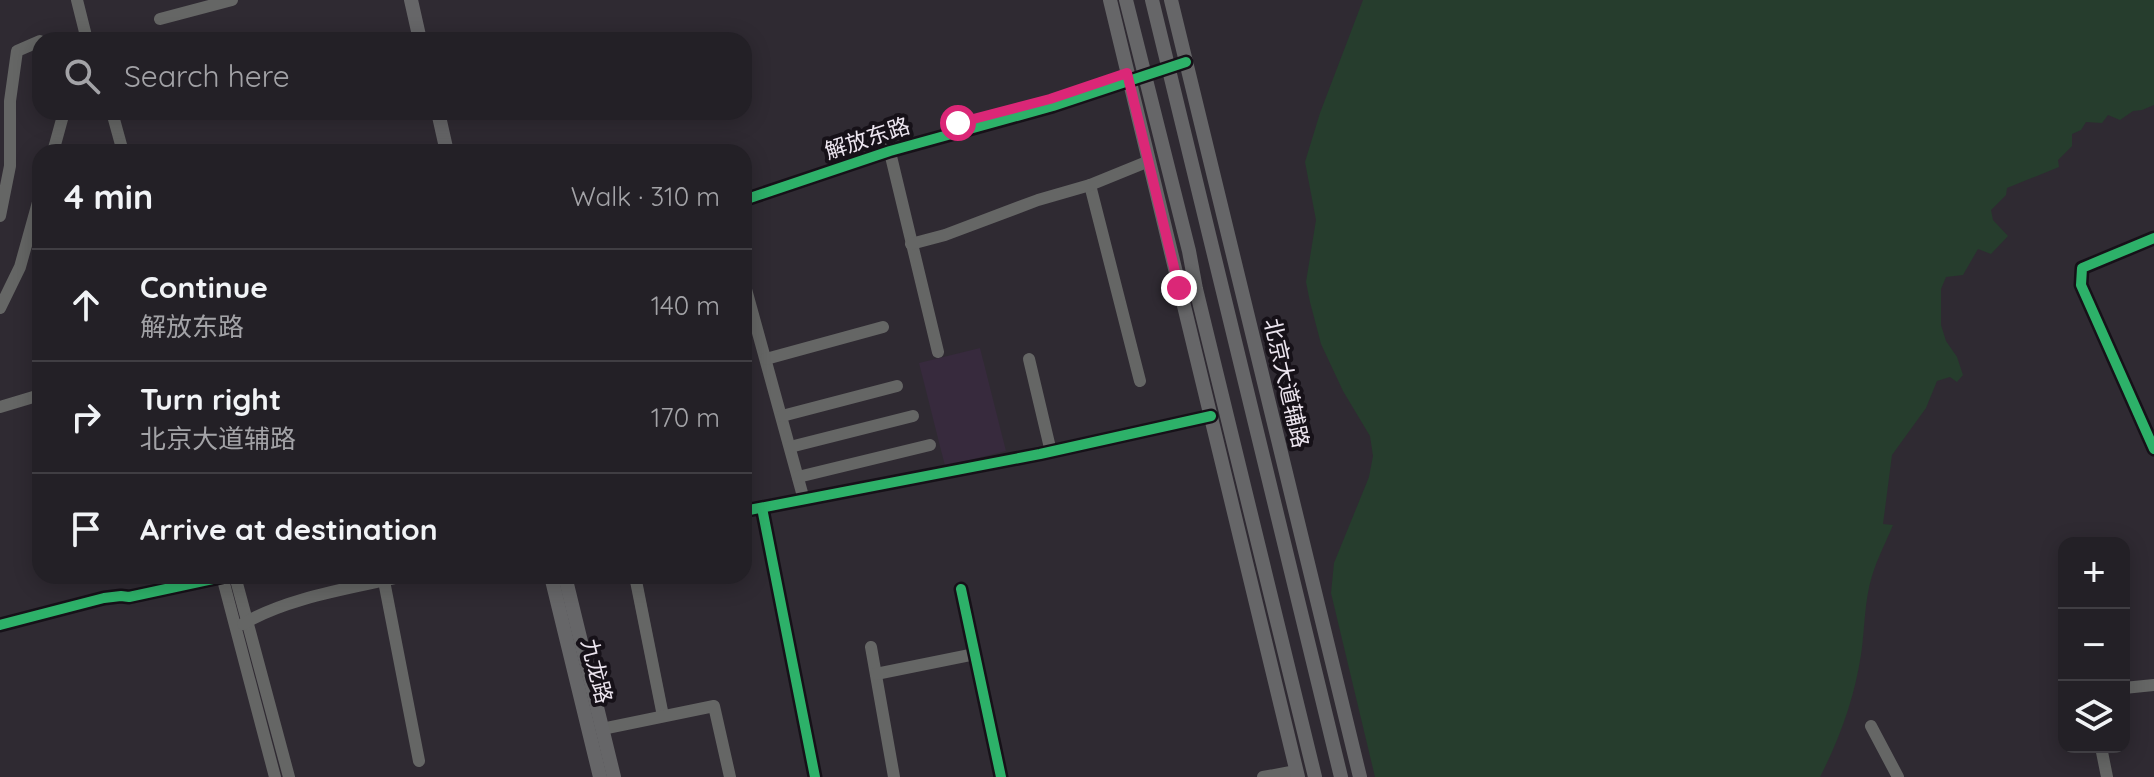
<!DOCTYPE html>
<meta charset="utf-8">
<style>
:root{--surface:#232026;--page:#2b282e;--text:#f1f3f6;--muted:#a3a3a7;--line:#403e43}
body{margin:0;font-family:Quicksand,"Noto Sans SC",sans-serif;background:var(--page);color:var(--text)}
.controls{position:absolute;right:24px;bottom:24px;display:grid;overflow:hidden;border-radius:16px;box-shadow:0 4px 20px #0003}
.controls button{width:72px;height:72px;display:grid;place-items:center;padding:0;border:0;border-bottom:2px solid var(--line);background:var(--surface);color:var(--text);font:40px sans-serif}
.stop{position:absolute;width:24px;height:24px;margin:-18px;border:6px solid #db2777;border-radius:50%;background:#fff}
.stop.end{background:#db2777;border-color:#fff;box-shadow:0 2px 8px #0008}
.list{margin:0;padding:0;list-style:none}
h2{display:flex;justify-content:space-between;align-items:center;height:104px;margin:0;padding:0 32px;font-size:34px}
h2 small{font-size:26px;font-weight:400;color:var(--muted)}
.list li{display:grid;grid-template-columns:52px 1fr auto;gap:24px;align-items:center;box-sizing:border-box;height:112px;padding:0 32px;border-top:2px solid var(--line)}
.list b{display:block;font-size:30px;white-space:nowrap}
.list p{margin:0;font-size:26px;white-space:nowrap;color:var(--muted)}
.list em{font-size:26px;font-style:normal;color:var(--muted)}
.icon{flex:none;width:44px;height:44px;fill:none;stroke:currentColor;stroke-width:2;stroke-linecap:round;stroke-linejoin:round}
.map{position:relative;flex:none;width:2154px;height:777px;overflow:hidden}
.search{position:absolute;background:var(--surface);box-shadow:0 4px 20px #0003;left:32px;top:32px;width:720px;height:88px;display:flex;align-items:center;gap:20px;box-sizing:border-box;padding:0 28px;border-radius:24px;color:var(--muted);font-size:30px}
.panel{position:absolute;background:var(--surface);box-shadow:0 4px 20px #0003;left:32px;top:144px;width:720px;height:440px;border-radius:24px}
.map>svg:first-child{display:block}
.built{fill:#372a3d}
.green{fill:#263d2d}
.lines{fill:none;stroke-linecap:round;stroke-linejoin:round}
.minor{stroke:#656665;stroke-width:12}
.major{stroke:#666668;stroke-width:14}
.cycleway-casing{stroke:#161118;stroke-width:15}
.cycleway{stroke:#2db169;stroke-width:10}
.route{stroke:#db2777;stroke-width:10}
.labels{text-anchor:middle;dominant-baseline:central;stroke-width:8;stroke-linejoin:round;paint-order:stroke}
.street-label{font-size:22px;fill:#ece5ef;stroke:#161118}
</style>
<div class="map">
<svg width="2154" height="777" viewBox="0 0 2154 777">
<rect width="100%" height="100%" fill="#2f2a32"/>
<!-- built -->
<polygon class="built" points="980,348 1006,451 945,466 919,363"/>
<!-- green -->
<path class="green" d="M1363,0h791v105l-12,5 -9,1 -13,9 -12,-5 -6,8 -16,-1 -5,8 -9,4v12l-14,14 1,7 -52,21 -1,7 -15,15 2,10 15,16 -17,18 -13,-5 -15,26 -17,2 -5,12v36l5,16 11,16 6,18 -6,7 -7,-5 -13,4 -11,27 -34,47 -9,69 10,1c-7,17 -16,34 -21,51 -8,26 -7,53 -11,79 -7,44 -21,83 -41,122h-445l-44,-184 3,-30 35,-86 4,-21 -3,-20 -27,-45 -22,-47 -11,-42 -4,-20 10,-62 -11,-58 15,-49z"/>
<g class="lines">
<!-- minor -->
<g class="minor">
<polyline points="77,0 87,40"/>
<polyline points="160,19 232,0"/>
<polyline points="112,112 123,152"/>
<polyline points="888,144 938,352"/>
<polyline points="53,152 64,112"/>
<polyline points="1090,185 1140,381"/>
<polyline points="744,200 890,151 1053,106 1186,62"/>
<polyline points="0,216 10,166 10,101 17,51 40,41"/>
<polyline points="2154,238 2082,268 2081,285 2154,449"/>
<polyline points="911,244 945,235 1038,200 1090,185 1149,161"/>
<polyline points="744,282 804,500"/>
<polyline points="0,308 20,267 40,195"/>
<polyline points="766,359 883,327"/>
<polyline points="1029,359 1051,452"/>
<polyline points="0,407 40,395"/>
<polyline points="782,416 897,386"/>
<polyline points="790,447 913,416"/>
<polyline points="798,477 930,445"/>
<polyline points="762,508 815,777"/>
<polyline points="744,511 1040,454 1211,416"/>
<polyline points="222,576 275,777"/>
<polyline points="235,576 289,777"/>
<polyline points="635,576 663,716"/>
<polyline points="384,581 419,761"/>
<polyline points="961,589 1001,777"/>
<path d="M243,624c45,-27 110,-36 161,-48"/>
<polyline points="0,625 104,598 121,596 129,597 222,577"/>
<polyline points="871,647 894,777"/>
<polyline points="876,674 975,654"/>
<polyline points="2124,688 2154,685"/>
<polyline points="1871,726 1898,777"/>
<polyline points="602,729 714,706 730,777"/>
<polyline points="2101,747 2107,777"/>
<polyline points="1263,777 1296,771"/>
</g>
<!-- major -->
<g class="major">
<polyline points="411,0 420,40"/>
<polyline points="1110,0 1298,777"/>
<polyline points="1126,0 1189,251 1196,289 1315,777"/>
<polyline points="1152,0 1341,777"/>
<polyline points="1171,0 1360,777"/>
<polyline points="438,112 447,152"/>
<polyline points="551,576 600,777"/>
<polyline points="565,576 614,777"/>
</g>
<!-- cycleway casing -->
<g class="cycleway-casing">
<g id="cycleway">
<polyline points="744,200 890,151 1053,106 1186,62"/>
<polyline points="2154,238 2082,268 2081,285 2154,449"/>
<polyline points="762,508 815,777"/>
<polyline points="744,511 1040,454 1211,416"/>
<polyline points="961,589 1001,777"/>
<polyline points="0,625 104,598 121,596 129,597 222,577"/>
</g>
</g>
<!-- cycleway -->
<use href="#cycleway" class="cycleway"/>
</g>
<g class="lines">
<!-- route -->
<polyline class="route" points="958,123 1050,99 1127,73 1179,288"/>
</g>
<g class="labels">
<!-- street labels -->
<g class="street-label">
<text transform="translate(867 138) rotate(-18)">解放东路</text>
<text transform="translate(1287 383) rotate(77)">北京大道辅路</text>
<text transform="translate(597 671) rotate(76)">九龙路</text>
</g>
</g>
</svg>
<div class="controls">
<button>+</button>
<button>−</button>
<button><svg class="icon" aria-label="layers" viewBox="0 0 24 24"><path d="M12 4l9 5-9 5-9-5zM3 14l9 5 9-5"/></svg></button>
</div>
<div class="stop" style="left:958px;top:123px"></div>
<div class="stop end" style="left:1179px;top:288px"></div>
<div class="search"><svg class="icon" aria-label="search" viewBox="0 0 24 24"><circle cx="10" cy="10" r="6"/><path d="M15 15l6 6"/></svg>Search here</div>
<section class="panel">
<h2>4 min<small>Walk · 310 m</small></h2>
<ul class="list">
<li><svg class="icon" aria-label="ahead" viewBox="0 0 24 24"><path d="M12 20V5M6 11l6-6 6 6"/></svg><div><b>Continue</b><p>解放东路</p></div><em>140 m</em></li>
<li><svg class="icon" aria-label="right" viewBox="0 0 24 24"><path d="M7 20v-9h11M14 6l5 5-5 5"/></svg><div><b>Turn right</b><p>北京大道辅路</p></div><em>170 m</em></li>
<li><svg class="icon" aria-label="arrive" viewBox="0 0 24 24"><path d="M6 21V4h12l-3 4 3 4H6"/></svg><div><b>Arrive at destination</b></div></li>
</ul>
</section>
</div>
